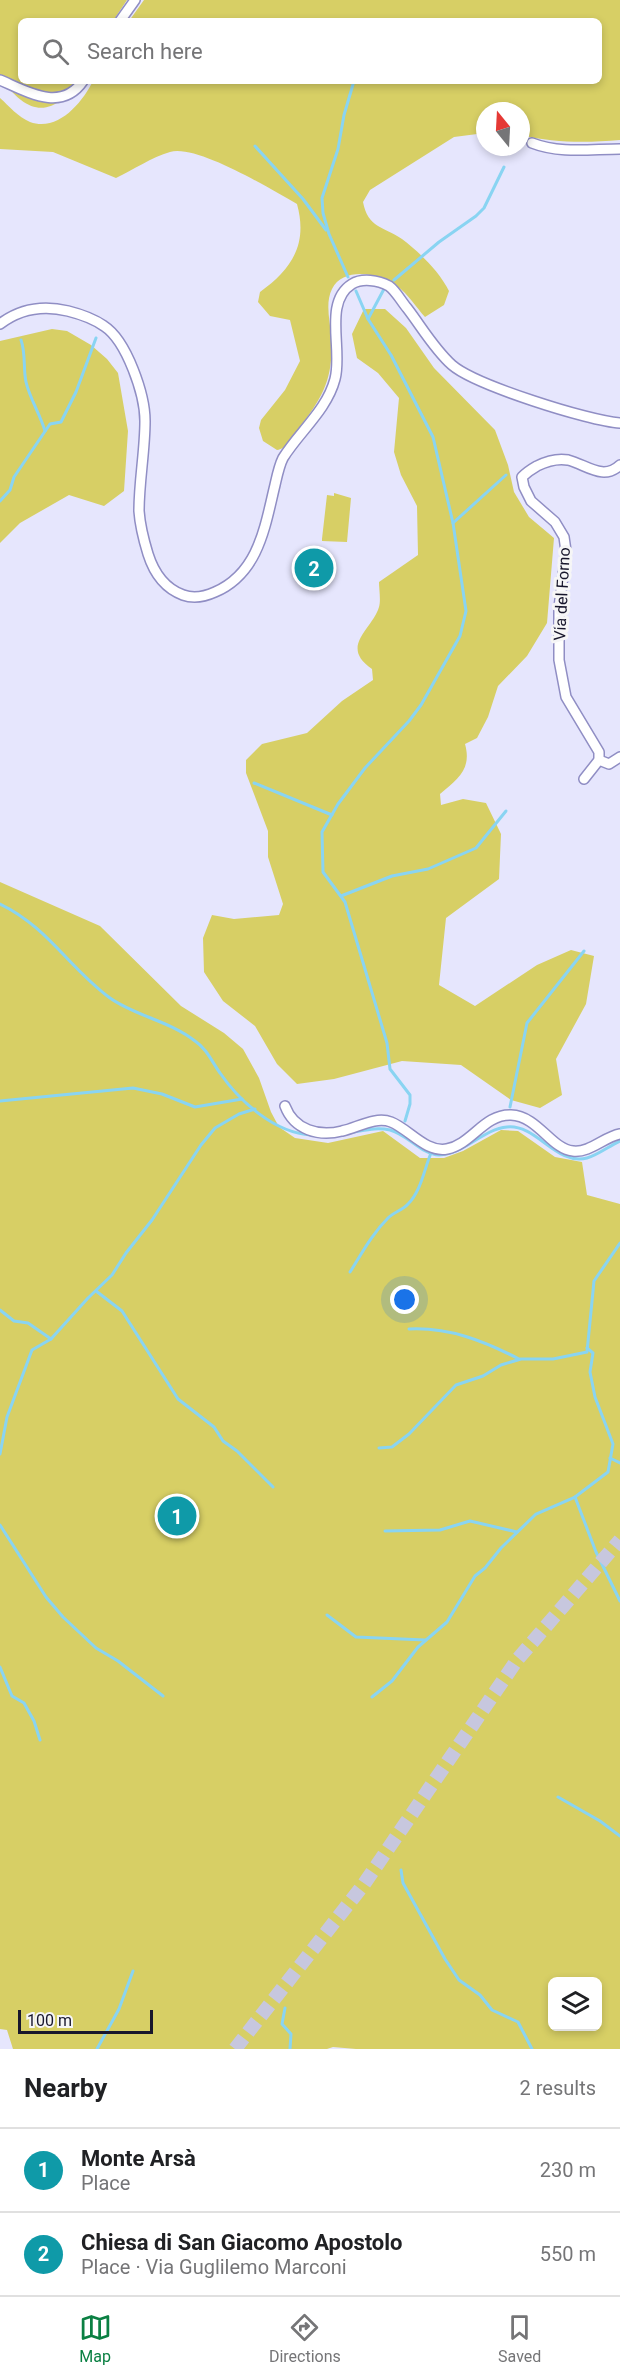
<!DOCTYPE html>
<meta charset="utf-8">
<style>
:root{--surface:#fff;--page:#f6f6f6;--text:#202124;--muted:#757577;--line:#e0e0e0;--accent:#0b8043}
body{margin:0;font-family:Roboto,sans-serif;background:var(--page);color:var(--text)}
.controls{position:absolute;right:18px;bottom:18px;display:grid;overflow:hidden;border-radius:9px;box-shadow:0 3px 9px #0003}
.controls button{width:54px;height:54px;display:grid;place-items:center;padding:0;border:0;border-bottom:2px solid var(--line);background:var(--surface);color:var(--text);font:30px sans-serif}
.compass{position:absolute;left:476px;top:102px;width:54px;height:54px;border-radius:50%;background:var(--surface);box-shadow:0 3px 9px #0003;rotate:342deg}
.scale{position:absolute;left:18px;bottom:15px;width:135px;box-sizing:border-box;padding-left:6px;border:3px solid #18172c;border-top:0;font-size:16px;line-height:21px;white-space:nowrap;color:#18172c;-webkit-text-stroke:4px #f6f6f6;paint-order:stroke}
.you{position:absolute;left:405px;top:1300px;width:21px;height:21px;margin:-15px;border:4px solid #fff;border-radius:50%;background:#1a73e8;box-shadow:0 0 0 9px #1a73e833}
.badge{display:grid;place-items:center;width:39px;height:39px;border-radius:50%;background:var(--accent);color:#fff;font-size:20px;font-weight:700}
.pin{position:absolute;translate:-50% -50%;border:3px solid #fff;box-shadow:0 2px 6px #0006}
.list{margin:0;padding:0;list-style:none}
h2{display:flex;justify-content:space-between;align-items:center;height:78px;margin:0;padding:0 24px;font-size:26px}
h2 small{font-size:20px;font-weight:400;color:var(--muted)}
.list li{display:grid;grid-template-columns:39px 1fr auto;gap:18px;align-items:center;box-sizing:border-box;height:84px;padding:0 24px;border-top:2px solid var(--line)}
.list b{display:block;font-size:22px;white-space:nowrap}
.list p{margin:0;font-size:20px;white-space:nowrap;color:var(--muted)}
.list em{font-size:20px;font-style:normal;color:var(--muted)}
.icon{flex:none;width:33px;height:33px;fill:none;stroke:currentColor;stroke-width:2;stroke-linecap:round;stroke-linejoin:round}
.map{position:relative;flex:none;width:620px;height:2049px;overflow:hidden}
.search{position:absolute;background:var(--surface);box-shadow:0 3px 9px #0003;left:18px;right:18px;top:18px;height:66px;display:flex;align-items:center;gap:15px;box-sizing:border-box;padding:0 21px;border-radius:9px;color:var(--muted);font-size:22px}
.sheet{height:246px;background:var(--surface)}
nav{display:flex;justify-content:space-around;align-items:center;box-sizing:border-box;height:84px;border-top:2px solid var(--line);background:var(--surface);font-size:16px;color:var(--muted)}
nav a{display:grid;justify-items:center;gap:3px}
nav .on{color:var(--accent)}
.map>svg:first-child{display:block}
.green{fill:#d7cf65;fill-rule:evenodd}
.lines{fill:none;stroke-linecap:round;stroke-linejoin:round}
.stream{stroke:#89d4f2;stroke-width:3}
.highway-tunnel{stroke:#c7c7de;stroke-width:14;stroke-dasharray:14 7;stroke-linecap:butt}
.minor-casing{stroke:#908ec4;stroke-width:12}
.minor{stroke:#fff;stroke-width:9}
.labels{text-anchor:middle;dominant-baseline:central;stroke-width:6;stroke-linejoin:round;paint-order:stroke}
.street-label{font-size:16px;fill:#18172c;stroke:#f6f6f6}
</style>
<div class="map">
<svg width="620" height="2049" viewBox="0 0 620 2049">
<rect width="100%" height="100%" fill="#e6e6fd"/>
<!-- green -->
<g class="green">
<path d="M0,0h127l-14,21h-92v60h57c-14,21 -34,37 -57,19 -8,-6 -13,-14 -21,-19z"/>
<path d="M144,0h476v140c-34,3 -66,3 -99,-5v-24h-36v22l-31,4 -84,53 -7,12c5,26 20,24 39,37 17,13 37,32 47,52l-5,14 -19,12c-9,-10 -17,-23 -28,-31 -16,-13 -54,-20 -65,3 -7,14 -2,32 -1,46 3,42 -7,61 -32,93 -6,8 -12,21 -22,22l-14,-9 -4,-13 2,-8 24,-30 15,-29 -10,-41 -20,-4 -12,-14 2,-10c32,-23 48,-48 37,-88 -25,-14 -100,-60 -127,-52 -18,5 -37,18 -54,26l-63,-26 -53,-3v-51c9,8 18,19 30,24 28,10 52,-19 63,-41h506v-60h-470z"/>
<path d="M364,309h21l21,19 28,40 61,62 13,35 6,27 15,25 25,21 -7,85 -20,33 -29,30 -10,31 -11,21 -12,6c7,25 -7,35 -25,50l1,11 22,-6 23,4 15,31 -2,45 -53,39 -7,67 36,21 62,-41 34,-15 23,6 -8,48 -30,55 6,36 -22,13 -29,-8 -50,-35 -59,-4 -68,18 -37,5 -20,-20 -22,-38 -32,-25 -19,-29 -1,-34 9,-23 22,4 45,-4 4,-11 -15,-47v-26l-22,-58v-13l16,-16 45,-11 35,-32 31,-21 -1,-11c-33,-23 0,-39 7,-62 2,-7 0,-18 0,-25l39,-27 -1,-49 -16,-31 -7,-23 5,-54 -21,-25 -21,-15 -5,-24z"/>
<polygon points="52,329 67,331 91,345 107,359 118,373 128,431 124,491 104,506 69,495 20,523 0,543 0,341"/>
<polygon points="334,493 351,498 347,542 322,541 322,539 327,495 334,496"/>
<path d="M0,882l100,44 81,80 43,27 19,16 16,29 12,34 8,15 16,11 33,5 55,-12 37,27h24l19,-7 38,-21 17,1 37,26 27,5 5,33 33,9v845h-264l-23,-2 -6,2h-314l-6,-19 -7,-1zM552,1982h46v44h-46z"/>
</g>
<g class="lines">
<!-- stream -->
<g class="stream">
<polyline points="255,146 303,199 326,230"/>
<polyline points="348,277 329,234 323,213 322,198 338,149 344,115 354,81"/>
<polyline points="394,280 439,242 476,216 484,208 504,167"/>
<polyline points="356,291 368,319 391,355 433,437 453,523 466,611 460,636 421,705 409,721 365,768 338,804 322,832 323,872 345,902 387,1043 390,1069 410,1095 410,1104 405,1121"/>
<polyline points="368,319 384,289"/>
<path d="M21,340c5,14 2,28 5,42 4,17 14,32 19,49"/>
<polyline points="0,501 10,490 14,477 50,424 61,422 76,392 96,338"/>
<polyline points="453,523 506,475"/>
<polyline points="254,783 332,815"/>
<polyline points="341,896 392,876 428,869 476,848 506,811"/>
<path d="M0,904c48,23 69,64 110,94 25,18 60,23 85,43 12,8 17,21 25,32 20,29 55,60 91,62"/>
<polyline points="0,1101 133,1088 162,1094 195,1107 242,1099"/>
<polyline points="510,1107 527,1023 584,951"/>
<path d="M354,1132c12,-2 23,-5 36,-2 17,4 32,25 49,25 26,-1 44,-26 68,-28 30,-3 49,39 80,31 11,-3 22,-12 33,-17"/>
<path d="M350,1272c12,-19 22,-38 38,-54 6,-6 15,-8 20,-14 13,-13 16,-34 23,-51"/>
<polyline points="96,1291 122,1311 178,1399 214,1427 223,1441 237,1451 273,1487"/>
<polyline points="0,1310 14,1321 28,1323 51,1339"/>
<path d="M409,1329c40,-2 75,12 110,30"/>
<polyline points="379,1448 392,1447 409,1434 456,1385 483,1376 501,1365 521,1359 553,1359 587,1352 594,1281 620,1243"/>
<polyline points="0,1454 7,1417 32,1350 51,1339 88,1298 112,1275 126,1253 152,1220 201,1145 215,1128 239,1114 255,1109"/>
<polyline points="610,1458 620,1463"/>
<polyline points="575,1497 596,1552 620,1601"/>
<polyline points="0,1525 46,1597 63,1617 96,1648 118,1661 163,1696"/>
<polyline points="385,1531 440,1530 470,1521 517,1532"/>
<polyline points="327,1615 356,1637 425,1640"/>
<polyline points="0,1667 12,1696 24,1703 34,1721 40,1740"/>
<polyline points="372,1697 392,1681 418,1647 447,1622 475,1576 485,1568 501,1548 536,1514 575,1497 608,1472 613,1444 595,1397 590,1372 593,1353 587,1348"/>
<polyline points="558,1797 600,1821 620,1836"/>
<polyline points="401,1870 403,1883 445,1959 459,1980 480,1995 492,2010 518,2022 532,2049"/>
<polyline points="285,2008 282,2024 291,2034 290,2049"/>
<polyline points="97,2049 119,2009 133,1971"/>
</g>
<!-- highway-tunnel -->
<polyline class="highway-tunnel" points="235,2049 364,1884 517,1660 620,1540"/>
<!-- minor casing -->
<g class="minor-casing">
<g id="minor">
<polyline points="120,21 135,0"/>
<path d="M0,80c26,11 61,33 83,1"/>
<path d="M532,143c28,11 59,6 88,6"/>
<path d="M0,324c21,-16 43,-19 68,-13 12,3 26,8 36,15 23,15 41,69 41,95 0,30 -6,60 -6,90 1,14 5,30 9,43 6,19 16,34 35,41 11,4 21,2 32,-3 44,-19 50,-66 60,-107 2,-9 4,-19 8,-27 16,-26 44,-48 52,-79 8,-29 -12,-77 17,-95 10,-6 26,-4 37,2 7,5 12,15 18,22 14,18 27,41 45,57 23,20 137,56 168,58"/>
<polyline points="599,760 609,764 620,757"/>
<path d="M584,779l15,-19v-8l-33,-55 -7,-37v-52l7,-57 -2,-14 -9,-15 -24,-21 -7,-14 -2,-10c5,-5 8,-7 15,-11 10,-5 20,-8 31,-6 19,5 35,21 52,5"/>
<path d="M285,1106c9,24 34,31 57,25 15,-3 33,-15 49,-9 18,7 35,31 56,27 25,-5 37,-35 64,-34 27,1 40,34 62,36 17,2 31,-14 47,-17"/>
</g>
</g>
<!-- minor -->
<use href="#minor" class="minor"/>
</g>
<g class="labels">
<!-- street labels -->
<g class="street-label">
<text transform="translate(562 594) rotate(-87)">Via del Forno</text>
</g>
</g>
</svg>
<div class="controls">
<button><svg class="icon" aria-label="layers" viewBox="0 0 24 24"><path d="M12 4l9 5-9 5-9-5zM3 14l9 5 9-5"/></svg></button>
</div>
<svg class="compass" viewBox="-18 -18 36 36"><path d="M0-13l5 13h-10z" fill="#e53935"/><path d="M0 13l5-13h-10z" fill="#757577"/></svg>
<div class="scale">100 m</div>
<div class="you"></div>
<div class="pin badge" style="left:177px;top:1516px;background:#0f9aa8">1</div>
<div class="pin badge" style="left:314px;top:568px;background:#0f9aa8">2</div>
<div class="search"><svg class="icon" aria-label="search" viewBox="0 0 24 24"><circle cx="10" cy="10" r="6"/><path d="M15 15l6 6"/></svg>Search here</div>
</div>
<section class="sheet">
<h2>Nearby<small>2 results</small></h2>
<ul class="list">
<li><span class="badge" style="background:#0f9aa8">1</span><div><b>Monte Arsà</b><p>Place</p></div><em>230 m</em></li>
<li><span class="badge" style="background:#0f9aa8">2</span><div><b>Chiesa di San Giacomo Apostolo</b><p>Place · Via Guglilemo Marconi</p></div><em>550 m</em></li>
</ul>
</section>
<nav>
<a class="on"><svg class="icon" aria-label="map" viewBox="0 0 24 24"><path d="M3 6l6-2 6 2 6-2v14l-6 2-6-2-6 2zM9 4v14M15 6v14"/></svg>Map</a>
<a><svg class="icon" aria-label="directions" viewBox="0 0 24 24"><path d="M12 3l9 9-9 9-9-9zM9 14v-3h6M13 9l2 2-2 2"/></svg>Directions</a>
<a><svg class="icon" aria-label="saved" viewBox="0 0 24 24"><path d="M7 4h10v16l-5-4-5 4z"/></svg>Saved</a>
</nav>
